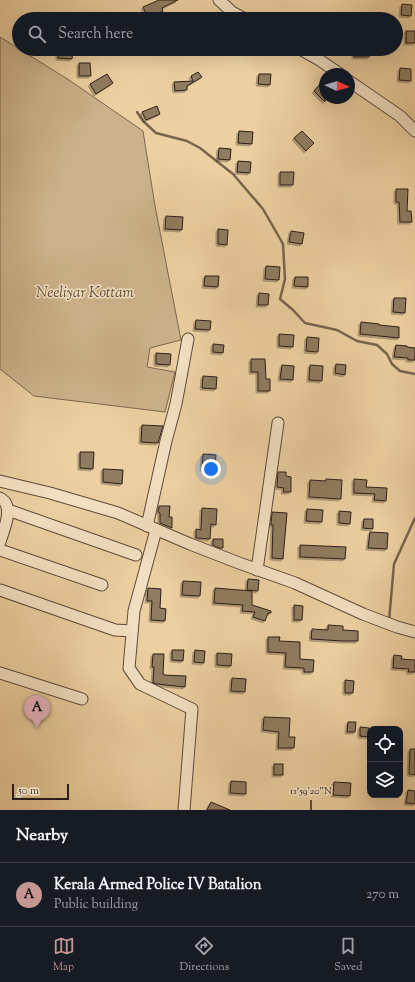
<!DOCTYPE html>
<meta charset="utf-8">
<style>
:root{--surface:#171b24;--page:#20242c;--text:#f1f3f6;--muted:#9ea1a6;--line:#363941;--accent:#c59692}
body{margin:0;font-family:"Sorts Mill Goudy",serif;background:var(--page);color:var(--text)}
.controls{position:absolute;right:12px;bottom:12px;display:grid;overflow:hidden;border-radius:8px;box-shadow:0 4px 16px #0002}
.controls button{width:36px;height:36px;display:grid;place-items:center;padding:0;border:0;border-bottom:1px solid var(--line);background:var(--surface);color:var(--text);font:20px sans-serif}
.compass{position:absolute;left:319px;top:68px;width:36px;height:36px;border-radius:50%;background:var(--surface);box-shadow:0 4px 16px #0002;rotate:94deg}
.scale{position:absolute;left:12px;bottom:10px;width:57px;box-sizing:border-box;padding-left:4px;border:2px solid #2c1e19;border-top:0;font-size:11px;line-height:14px;white-space:nowrap;color:#2c1e19;-webkit-text-stroke:3px #f3e0c2;paint-order:stroke}
.you{position:absolute;left:211px;top:469px;width:14px;height:14px;margin:-10px;border:3px solid #fff;border-radius:50%;background:#1a73e8;box-shadow:0 0 0 6px #1a73e833}
.badge{display:grid;place-items:center;width:26px;height:26px;border-radius:50%;background:var(--accent);color:#111;font-size:13px;font-weight:700}
.pin{position:absolute;translate:-50% -33px;filter:drop-shadow(0 1px 2px #0008)}
.pin::after{content:'';position:absolute;top:21px;width:14px;height:12px;background:inherit;clip-path:polygon(0 0,100% 0,50% 100%)}
.list{margin:0;padding:0;list-style:none}
h2{display:flex;justify-content:space-between;align-items:center;height:52px;margin:0;padding:0 16px;font-size:17px}
h2 small{font-size:13px;font-weight:400;color:var(--muted)}
.list li{display:grid;grid-template-columns:26px 1fr auto;gap:12px;align-items:center;box-sizing:border-box;height:64px;padding:0 16px;border-top:1px solid var(--line)}
.list b{display:block;font-size:15px;white-space:nowrap}
.list p{margin:0;font-size:13px;white-space:nowrap;color:var(--muted)}
.list em{font-size:13px;font-style:normal;color:var(--muted)}
.icon{flex:none;width:22px;height:22px;fill:none;stroke:currentColor;stroke-width:2;stroke-linecap:round;stroke-linejoin:round}
.map{position:relative;flex:none;width:415px;height:810px;overflow:hidden}
.search{position:absolute;background:var(--surface);box-shadow:0 4px 16px #0002;left:12px;right:12px;top:12px;height:44px;display:flex;align-items:center;gap:10px;box-sizing:border-box;padding:0 14px;border-radius:22px;color:var(--muted);font-size:15px}
.sheet{height:116px;background:var(--surface)}
nav{display:flex;justify-content:space-around;align-items:center;box-sizing:border-box;height:56px;border-top:1px solid var(--line);background:var(--surface);font-size:11px;color:var(--muted)}
nav a{display:grid;justify-items:center;gap:2px}
nav .on{color:var(--accent)}
.map>svg:first-child{display:block}
.green{fill:#ccb28a;stroke:#7c6852}
.lines{fill:none;stroke-linecap:round;stroke-linejoin:round}
.stream{stroke:#78644f;stroke-width:2.5}
.building{fill:#907b60;stroke:#2c1e19;filter:url(#shadow)}
.minor-casing{stroke:#5c4a3b;stroke-width:13}
.minor{stroke:#f3e0c2;stroke-width:11}
.ticks{fill:none;stroke:#2c1e19;stroke-width:1.5}
.labels{text-anchor:middle;dominant-baseline:central;stroke-width:3;stroke-linejoin:round;paint-order:stroke}
.park-label{font-size:15px;font-style:italic;fill:#5c4a3b;stroke:#f3e0c2}
.ticks-label{font-size:10px;text-anchor:middle;fill:#2c1e19;stroke:#f3e0c2;stroke-width:3;stroke-linejoin:round;paint-order:stroke}
</style>
<div class="map">
<svg width="415" height="810" viewBox="0 0 415 810">
<defs>
<filter id="shadow"><feDropShadow dx="-2" dy="2" stdDeviation="0" flood-color="#0004"/></filter>
</defs>
<rect width="100%" height="100%" fill="#edd0a1"/>
<filter id="stains"><feTurbulence type="fractalNoise" baseFrequency=".005" numOctaves="4"/><feColorMatrix values="0 0 0 0 .2 0 0 0 0 .09 0 0 0 0 .02 0 0 0 .5 -.17"/></filter>
<radialGradient id="worn" r=".72"><stop offset=".6" stop-color="#630" stop-opacity="0"/><stop offset="1" stop-color="#630" stop-opacity=".3"/></radialGradient>
<!-- green -->
<polygon class="green" points="0,37 69,80 143,131 155,206 181,340 150,348 147,367 175,372 165,412 34,396 0,369"/>
<g class="lines">
<!-- stream -->
<g class="stream">
<polyline points="137,112 143,121 156,133 187,141 200,148 233,174 263,209 283,244 285,279 280,299 293,310 305,323 337,330 357,341 377,345 387,354 392,364 400,371 415,374"/>
<polyline points="389,621 394,564 415,518"/>
</g>
</g>
<!-- building -->
<g class="building">
<polygon points="159,0 178,0 162,8 163,11 148,18 143,7"/>
<polygon points="402,4 412,5 411,16 401,15"/>
<rect x="406" y="31" width="9" height="12"/>
<polygon points="58,49 73,49 72,59 58,58"/>
<rect x="354" y="49" width="15" height="8"/>
<polygon points="79,63 90,63 91,76 79,76"/>
<polygon points="400,68 411,69 411,81 399,80"/>
<polygon points="198,72 202,77 187,86 187,90 175,91 174,82 193,81 191,76"/>
<polygon points="107,74 113,83 96,94 90,84"/>
<polygon points="259,74 271,74 270,85 258,84"/>
<polygon points="325,78 325,102 314,91"/>
<polygon points="157,106 160,114 146,120 142,112"/>
<polygon points="239,131 253,132 252,144 238,143"/>
<polygon points="302,131 314,143 306,151 294,138"/>
<polygon points="219,148 231,149 230,160 218,159"/>
<polygon points="238,161 251,162 250,173 237,172"/>
<polygon points="280,172 294,172 293,185 280,185"/>
<polygon points="396,189 408,189 407,211 411,211 412,222 400,222 399,202 396,202"/>
<polygon points="166,216 183,217 182,230 165,229"/>
<polygon points="218,229 228,230 227,245 218,244"/>
<polygon points="291,231 304,233 302,244 289,242"/>
<polygon points="266,266 280,267 279,280 265,279"/>
<polygon points="205,276 219,276 218,287 204,286"/>
<polygon points="295,277 308,277 308,287 294,286"/>
<polygon points="259,293 269,294 268,305 258,305"/>
<polygon points="394,298 406,298 405,313 393,312"/>
<polygon points="196,320 211,321 210,330 195,329"/>
<polygon points="361,322 379,324 379,325 399,327 399,338 360,334"/>
<polygon points="279,334 294,335 293,347 279,346"/>
<polygon points="307,337 319,338 318,352 306,351"/>
<polygon points="213,344 224,345 223,353 213,352"/>
<polygon points="396,345 407,346 407,347 415,348 415,360 408,360 408,358 394,357"/>
<polygon points="156,353 171,354 170,365 156,364"/>
<polygon points="251,359 265,359 266,379 270,379 270,391 258,391 258,372 251,372"/>
<polygon points="336,364 346,365 345,375 335,373"/>
<polygon points="282,365 294,366 293,380 280,379"/>
<polygon points="310,365 323,366 322,381 309,380"/>
<polygon points="203,376 217,377 216,389 202,388"/>
<polygon points="142,425 163,426 158,443 141,442"/>
<polygon points="80,452 94,452 93,469 80,468"/>
<polygon points="203,454 216,455 215,470 202,469"/>
<polygon points="103,469 123,470 122,484 103,482"/>
<polygon points="278,472 286,472 286,476 291,477 291,492 283,492 284,488 277,487"/>
<polygon points="326,479 342,480 341,499 309,497 310,480 326,481"/>
<polygon points="354,479 367,480 366,487 387,488 386,501 374,500 375,494 354,493"/>
<polygon points="159,506 170,506 169,517 172,517 172,528 160,523 160,513 158,512"/>
<polygon points="202,508 217,509 216,525 211,524 210,539 196,538 196,529 201,530"/>
<polygon points="307,509 323,510 322,522 306,521"/>
<polygon points="339,511 351,512 350,524 339,523"/>
<polygon points="272,512 287,513 283,559 272,558 273,525 271,525"/>
<polygon points="364,519 373,519 373,529 363,528"/>
<polygon points="370,532 388,533 387,549 368,548"/>
<polygon points="213,539 223,539 223,548 219,548 213,545"/>
<polygon points="300,545 346,547 345,559 300,557"/>
<polygon points="248,579 259,580 258,591 247,590"/>
<polygon points="183,581 201,582 200,596 182,595"/>
<polygon points="148,588 161,589 160,608 166,609 165,621 151,620 152,601 147,601"/>
<polygon points="215,588 252,591 252,605 271,611 271,613 268,613 265,621 253,617 255,612 242,611 243,605 214,603"/>
<polygon points="294,605 303,606 302,620 294,620"/>
<polygon points="328,625 343,626 343,630 358,631 358,641 342,641 311,639 312,629 328,630"/>
<polygon points="268,637 280,637 279,641 300,642 300,659 314,660 313,672 304,672 304,668 285,667 286,653 268,652"/>
<polygon points="172,650 184,650 183,661 172,660"/>
<polygon points="195,650 205,651 204,663 194,662"/>
<polygon points="217,653 232,654 231,666 217,665"/>
<polygon points="153,654 164,654 163,674 164,674 164,675 186,676 185,687 157,684 153,683 154,667 152,667"/>
<polygon points="394,655 402,656 401,659 415,660 415,672 408,672 409,669 393,668"/>
<polygon points="232,678 246,679 245,692 231,691"/>
<polygon points="345,680 354,681 353,693 345,693"/>
<polygon points="264,717 290,718 289,737 295,737 294,748 278,748 279,732 263,730"/>
<polygon points="348,722 356,722 355,732 347,732"/>
<polygon points="360,727 369,728 368,737 360,736"/>
<polygon points="410,749 415,749 415,775 409,774"/>
<rect x="274" y="764" width="9" height="11"/>
<polygon points="231,781 246,782 246,794 230,793"/>
<polygon points="334,782 351,783 350,796 333,795"/>
<polygon points="408,790 415,791 415,804 406,803"/>
<polygon points="211,802 230,810 207,810"/>
</g>
<g class="lines">
<!-- minor casing -->
<g class="minor-casing">
<g id="minor">
<polyline points="219,0 232,12 245,19"/>
<polyline points="300,49 318,59 340,74"/>
<polyline points="349,81 400,116 415,131"/>
<polyline points="0,481 50,493 118,513 190,544 239,563 295,583 363,614 397,627 415,632"/>
<path d="M0,498c2,1 4,3 5,4 7,11 -2,29 -5,40"/>
<polyline points="8,510 136,555"/>
<polyline points="147,526 166,441 176,404 188,339"/>
<polyline points="156,530 134,611 129,668 140,684 192,709 184,810"/>
<polyline points="0,550 102,585"/>
<polyline points="257,570 278,423"/>
<polyline points="0,590 115,630 132,631"/>
<polyline points="0,673 82,699"/>
</g>
</g>
<!-- minor -->
<use href="#minor" class="minor"/>
</g>
<!-- ticks -->
<path class="ticks" d="M311,810v-10"/>
<g class="labels">
<!-- park labels -->
<g class="park-label">
<text x="85" y="293">Neeliyar Kottam</text>
</g>
</g>
<g class="ticks-label">
<text x="311" y="794">11°59'20"N</text>
</g>
<rect width="100%" height="100%" filter="url(#stains)"/>
<rect width="100%" height="100%" fill="url(#worn)"/>
</svg>
<div class="controls">
<button><svg class="icon" aria-label="locate" viewBox="0 0 24 24"><circle cx="12" cy="12" r="6"/><path d="M12 2v4M12 18v4M2 12h4M18 12h4"/></svg></button>
<button><svg class="icon" aria-label="layers" viewBox="0 0 24 24"><path d="M12 4l9 5-9 5-9-5zM3 14l9 5 9-5"/></svg></button>
</div>
<svg class="compass" viewBox="-18 -18 36 36"><path d="M0-13l5 13h-10z" fill="#e53935"/><path d="M0 13l5-13h-10z" fill="#9ea1a6"/></svg>
<div class="scale">50 m</div>
<div class="you"></div>
<div class="pin badge" style="left:37px;top:728px">A</div>
<div class="search"><svg class="icon" aria-label="search" viewBox="0 0 24 24"><circle cx="10" cy="10" r="6"/><path d="M15 15l6 6"/></svg>Search here</div>
</div>
<section class="sheet">
<h2>Nearby<small></small></h2>
<ul class="list">
<li><span class="badge">A</span><div><b>Kerala Armed Police IV Batalion</b><p>Public building</p></div><em>270 m</em></li>
</ul>
</section>
<nav>
<a class="on"><svg class="icon" aria-label="map" viewBox="0 0 24 24"><path d="M3 6l6-2 6 2 6-2v14l-6 2-6-2-6 2zM9 4v14M15 6v14"/></svg>Map</a>
<a><svg class="icon" aria-label="directions" viewBox="0 0 24 24"><path d="M12 3l9 9-9 9-9-9zM9 14v-3h6M13 9l2 2-2 2"/></svg>Directions</a>
<a><svg class="icon" aria-label="saved" viewBox="0 0 24 24"><path d="M7 4h10v16l-5-4-5 4z"/></svg>Saved</a>
</nav>
